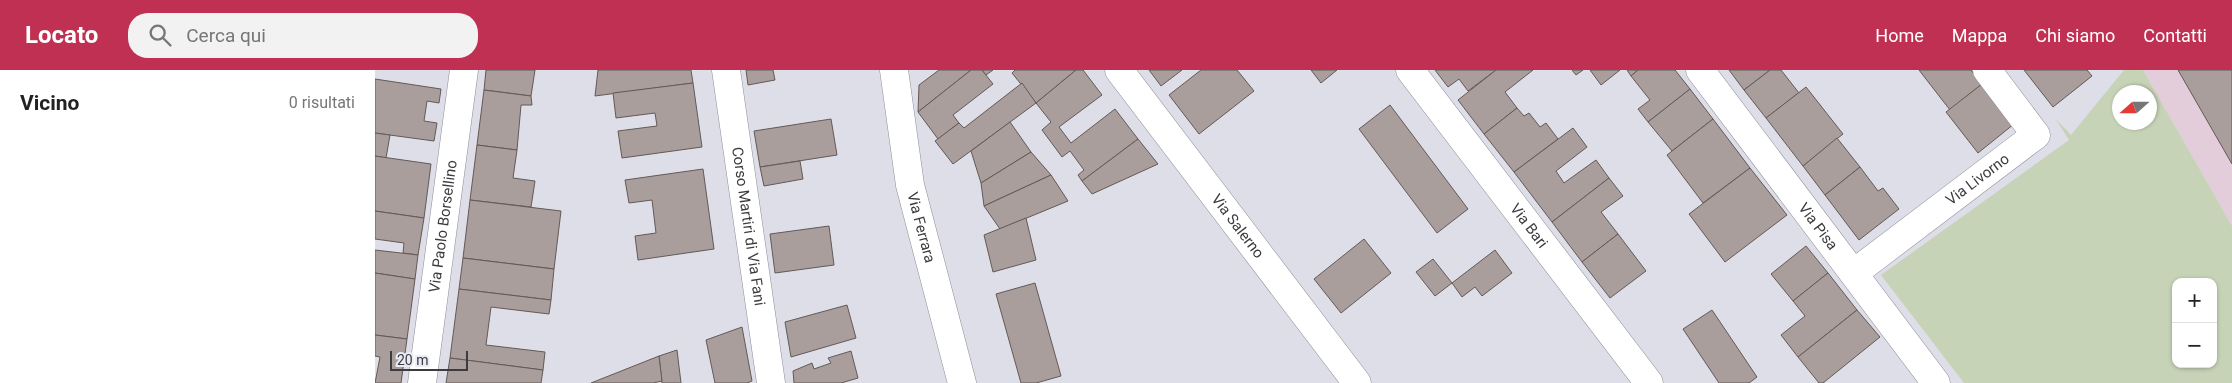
<!DOCTYPE html>
<html lang="it">
<meta charset="utf-8">
<style>
:root{--surface:#fff;--page:#f2f2f2;--text:#222;--muted:#767676;--line:#e0e0e0;--accent:#c03053}
body{margin:0;font-family:Roboto,sans-serif;background:var(--page);color:var(--text)}
.controls{position:absolute;right:15px;bottom:15px;display:grid;overflow:hidden;border-radius:10px;box-shadow:0 1px 4px #0004}
.controls button{width:45px;height:45px;display:grid;place-items:center;padding:0;border:0;border-bottom:1px solid var(--line);background:var(--surface);color:var(--text);font:25px sans-serif}
.compass{position:absolute;left:1737px;top:15px;width:45px;height:45px;border-radius:50%;background:var(--surface);box-shadow:0 1px 4px #0004;rotate:249deg}
.scale{position:absolute;left:15px;bottom:12px;width:78px;box-sizing:border-box;padding-left:5px;border:2px solid #3c3c40;border-top:0;font-size:14px;line-height:18px;white-space:nowrap;color:#3c3c40;-webkit-text-stroke:4px #eaebf5;paint-order:stroke}
.list{margin:0;padding:0;list-style:none}
h2{display:flex;justify-content:space-between;align-items:center;height:65px;margin:0;padding:0 20px;font-size:21px}
h2 small{font-size:16px;font-weight:400;color:var(--muted)}
.icon{flex:none;width:28px;height:28px;fill:none;stroke:currentColor;stroke-width:2;stroke-linecap:round;stroke-linejoin:round}
.map{position:relative;flex:none;width:1857px;height:313px;overflow:hidden}
header{display:flex;align-items:center;gap:30px;box-sizing:border-box;height:70px;padding:0 25px;background:var(--accent);color:#fff}
header strong{font-size:24px}
nav{display:flex;gap:28px;margin-inline-start:auto;font-size:18px}
.search{width:350px;height:45px;background:var(--page);display:flex;align-items:center;gap:12px;box-sizing:border-box;padding:0 18px;border-radius:20px;color:var(--muted);font-size:19px}
main{display:flex}
aside{flex:1;background:var(--surface)}
.map>svg:first-child{display:block}
.commercial{fill:#e4cdda}
.green{fill:#c7d3b7;fill-rule:evenodd}
.building{fill:#a99e9c;stroke:#635957}
.lines{fill:none;stroke-linecap:round;stroke-linejoin:round}
.street-casing{stroke:#8d8d96;stroke-width:29}
.street{stroke:#fff;stroke-width:28}
.labels{text-anchor:middle;dominant-baseline:central;stroke-width:4.5;stroke-linejoin:round;paint-order:stroke}
.street-label{font-size:15px;fill:#3c3c40;stroke:#eaebf5}
</style>
<header>
<strong>Locato</strong>
<div class="search"><svg class="icon" aria-label="search" viewBox="0 0 24 24"><circle cx="10" cy="10" r="6"/><path d="M15 15l6 6"/></svg>Cerca qui</div>
<nav><a>Home</a><a>Mappa</a><a>Chi siamo</a><a>Contatti</a></nav>
</header>
<main>
<aside>
<h2>Vicino<small>0 risultati</small></h2>
<ul class="list">
</ul>
</aside>
<div class="map">
<svg width="1857" height="313" viewBox="0 0 1857 313">
<rect width="100%" height="100%" fill="#dddee8"/>
<!-- commercial -->
<polygon class="commercial" points="1768,0 1857,0 1857,156"/>
<!-- green -->
<path class="green" d="M1749,0h19l89,156v157h-268l-83,-108 188,-135 -14,-22 16,17zM1744,22h30v30h-30zM1801,212h37v82h-37z"/>
<!-- building -->
<g class="building">
<polygon points="111,0 160,0 156,26 109,20"/>
<polygon points="223,0 316,0 318,13 220,26"/>
<polygon points="371,0 398,0 400,10 373,15"/>
<polygon points="564,0 596,0 543,42 544,15"/>
<polygon points="596,0 607,0 618,14 578,45 584,53 563,69 543,42"/>
<polygon points="607,0 618,0 611,5"/>
<polygon points="640,0 701,0 661,33 637,3"/>
<polygon points="701,0 708,0 727,25 684,57 696,73 740,39 763,69 707,111 703,105 709,100 695,81 687,87 667,60 676,52 661,33"/>
<polygon points="774,0 807,0 786,16"/>
<polygon points="826,0 862,0 879,21 824,64 794,25"/>
<polygon points="936,0 962,0 946,13"/>
<polygon points="1060,0 1121,0 1093,21 1084,9 1073,17"/>
<polygon points="1121,0 1158,0 1130,22 1142,38 1109,64 1083,30"/>
<polygon points="1197,0 1208,0 1201,5"/>
<polygon points="1215,0 1245,0 1226,15"/>
<polygon points="1252,0 1263,0 1256,6"/>
<polygon points="1263,0 1300,0 1315,19 1273,52 1263,39 1275,30 1256,6"/>
<polygon points="1354,0 1395,0 1369,20"/>
<polygon points="1395,0 1406,0 1424,23 1391,48 1369,20"/>
<polygon points="1544,0 1596,0 1607,14 1575,40"/>
<polygon points="1649,0 1712,0 1717,6 1678,37"/>
<polygon points="1803,0 1857,0 1857,94"/>
<polygon points="0,9 66,19 64,33 52,31 49,51 62,53 59,71 0,63"/>
<polygon points="318,13 327,77 247,88 243,61 282,56 280,43 241,48 238,23"/>
<polygon points="647,13 661,33 578,94 560,71 584,53 589,58"/>
<polygon points="1607,14 1639,54 1603,83 1571,42"/>
<polygon points="1431,17 1468,64 1428,96 1391,48"/>
<polygon points="1315,19 1338,49 1297,81 1273,52"/>
<polygon points="109,20 156,26 157,35 146,35 142,80 102,75"/>
<polygon points="1015,35 1093,139 1062,163 984,59"/>
<polygon points="1142,38 1149,46 1154,43 1165,57 1171,53 1183,69 1139,102 1109,64"/>
<polygon points="456,49 462,85 385,97 379,61"/>
<polygon points="1338,49 1375,98 1328,133 1292,85"/>
<polygon points="635,52 656,82 606,113 596,81"/>
<polygon points="1198,58 1212,77 1181,101 1189,113 1221,90 1234,108 1177,152 1139,102"/>
<polygon points="0,63 15,65 11,88 0,86"/>
<polygon points="1462,68 1485,97 1450,125 1428,96"/>
<polygon points="763,69 783,94 717,124 707,111"/>
<polygon points="102,75 142,80 138,108 160,111 156,137 95,130"/>
<polygon points="656,82 676,105 609,136 606,113"/>
<polygon points="0,86 56,94 49,148 0,141"/>
<polygon points="425,91 428,109 389,116 385,97"/>
<polygon points="1485,97 1503,121 1508,118 1524,139 1484,170 1450,125"/>
<polygon points="1375,98 1412,145 1350,192 1314,144"/>
<polygon points="328,99 339,179 263,190 260,166 281,163 277,130 254,133 250,110"/>
<polygon points="676,105 693,131 625,159 609,136"/>
<polygon points="1234,108 1248,126 1226,142 1243,164 1207,192 1177,152"/>
<polygon points="95,130 186,141 179,199 88,188"/>
<polygon points="0,141 49,148 43,185 28,183 29,173 0,169"/>
<polygon points="651,148 661,190 618,202 609,165"/>
<polygon points="454,156 459,195 400,203 395,164"/>
<polygon points="1243,164 1271,201 1235,228 1207,192"/>
<polygon points="989,169 1016,203 966,243 939,209"/>
<polygon points="1431,176 1453,203 1418,231 1396,204"/>
<polygon points="0,180 43,185 40,209 0,203"/>
<polygon points="1120,180 1137,203 1107,226 1100,217 1087,227 1077,213"/>
<polygon points="88,188 179,199 176,230 84,219"/>
<polygon points="1058,189 1077,213 1060,226 1041,202"/>
<polygon points="0,203 40,209 32,269 0,265"/>
<polygon points="1453,203 1482,240 1423,287 1406,265 1430,246 1418,231"/>
<polygon points="660,213 686,306 661,313 646,313 621,224"/>
<polygon points="84,219 176,230 174,244 116,237 111,275 170,282 168,300 75,288"/>
<polygon points="472,235 481,268 416,287 410,252"/>
<polygon points="1337,240 1382,307 1374,313 1344,313 1308,259"/>
<polygon points="1482,240 1505,267 1448,313 1444,313 1423,287"/>
<polygon points="367,257 377,311 372,313 340,313 331,270"/>
<polygon points="0,265 32,269 26,313 0,313 5,287 0,286"/>
<polygon points="302,280 306,313 287,313 284,286"/>
<polygon points="476,281 483,308 466,313 419,313 418,301 437,293 439,299 456,293 453,288"/>
<polygon points="284,286 287,311 278,313 216,313"/>
<polygon points="75,288 168,300 166,313 71,313"/>
</g>
<g class="lines">
<!-- street casing -->
<g class="street-casing">
<g id="street">
<path id="s1" d="M351,0l45,313"/>
<path id="s2" d="M519,0l16,115 52,198"/>
<path id="s3" d="M744,0l238,313"/>
<path id="s4" d="M1035,0l239,313"/>
<path id="s5" d="M1325,0l236,313"/>
<path id="s6" d="M1479,203l182,-138 -49,-65"/>
<path id="s7" d="M47,313l42,-313"/>
</g>
</g>
<!-- street -->
<use href="#street" class="street"/>
</g>
<g class="labels">
<!-- street labels -->
<g class="street-label">
<text stroke="none"><textPath href="#s6" startOffset="155">Via Livorno</textPath></text>
<text stroke="none"><textPath href="#s7" startOffset="158">Via Paolo Borsellino</textPath></text>
<text stroke="none"><textPath href="#s1" startOffset="158">Corso Martiri di Via Fani</textPath></text>
<text stroke="none"><textPath href="#s3" startOffset="196">Via Salerno</textPath></text>
<text stroke="none"><textPath href="#s4" startOffset="196">Via Bari</textPath></text>
<text stroke="none"><textPath href="#s5" startOffset="196">Via Pisa</textPath></text>
<text stroke="none"><textPath href="#s2" startOffset="160">Via Ferrara</textPath></text>
</g>
</g>
</svg>
<div class="controls">
<button>+</button>
<button>−</button>
</div>
<svg class="compass" viewBox="-18 -18 36 36"><path d="M0-13l5 13h-10z" fill="#e53935"/><path d="M0 13l5-13h-10z" fill="#767676"/></svg>
<div class="scale">20 m</div>
</div>
</main>
